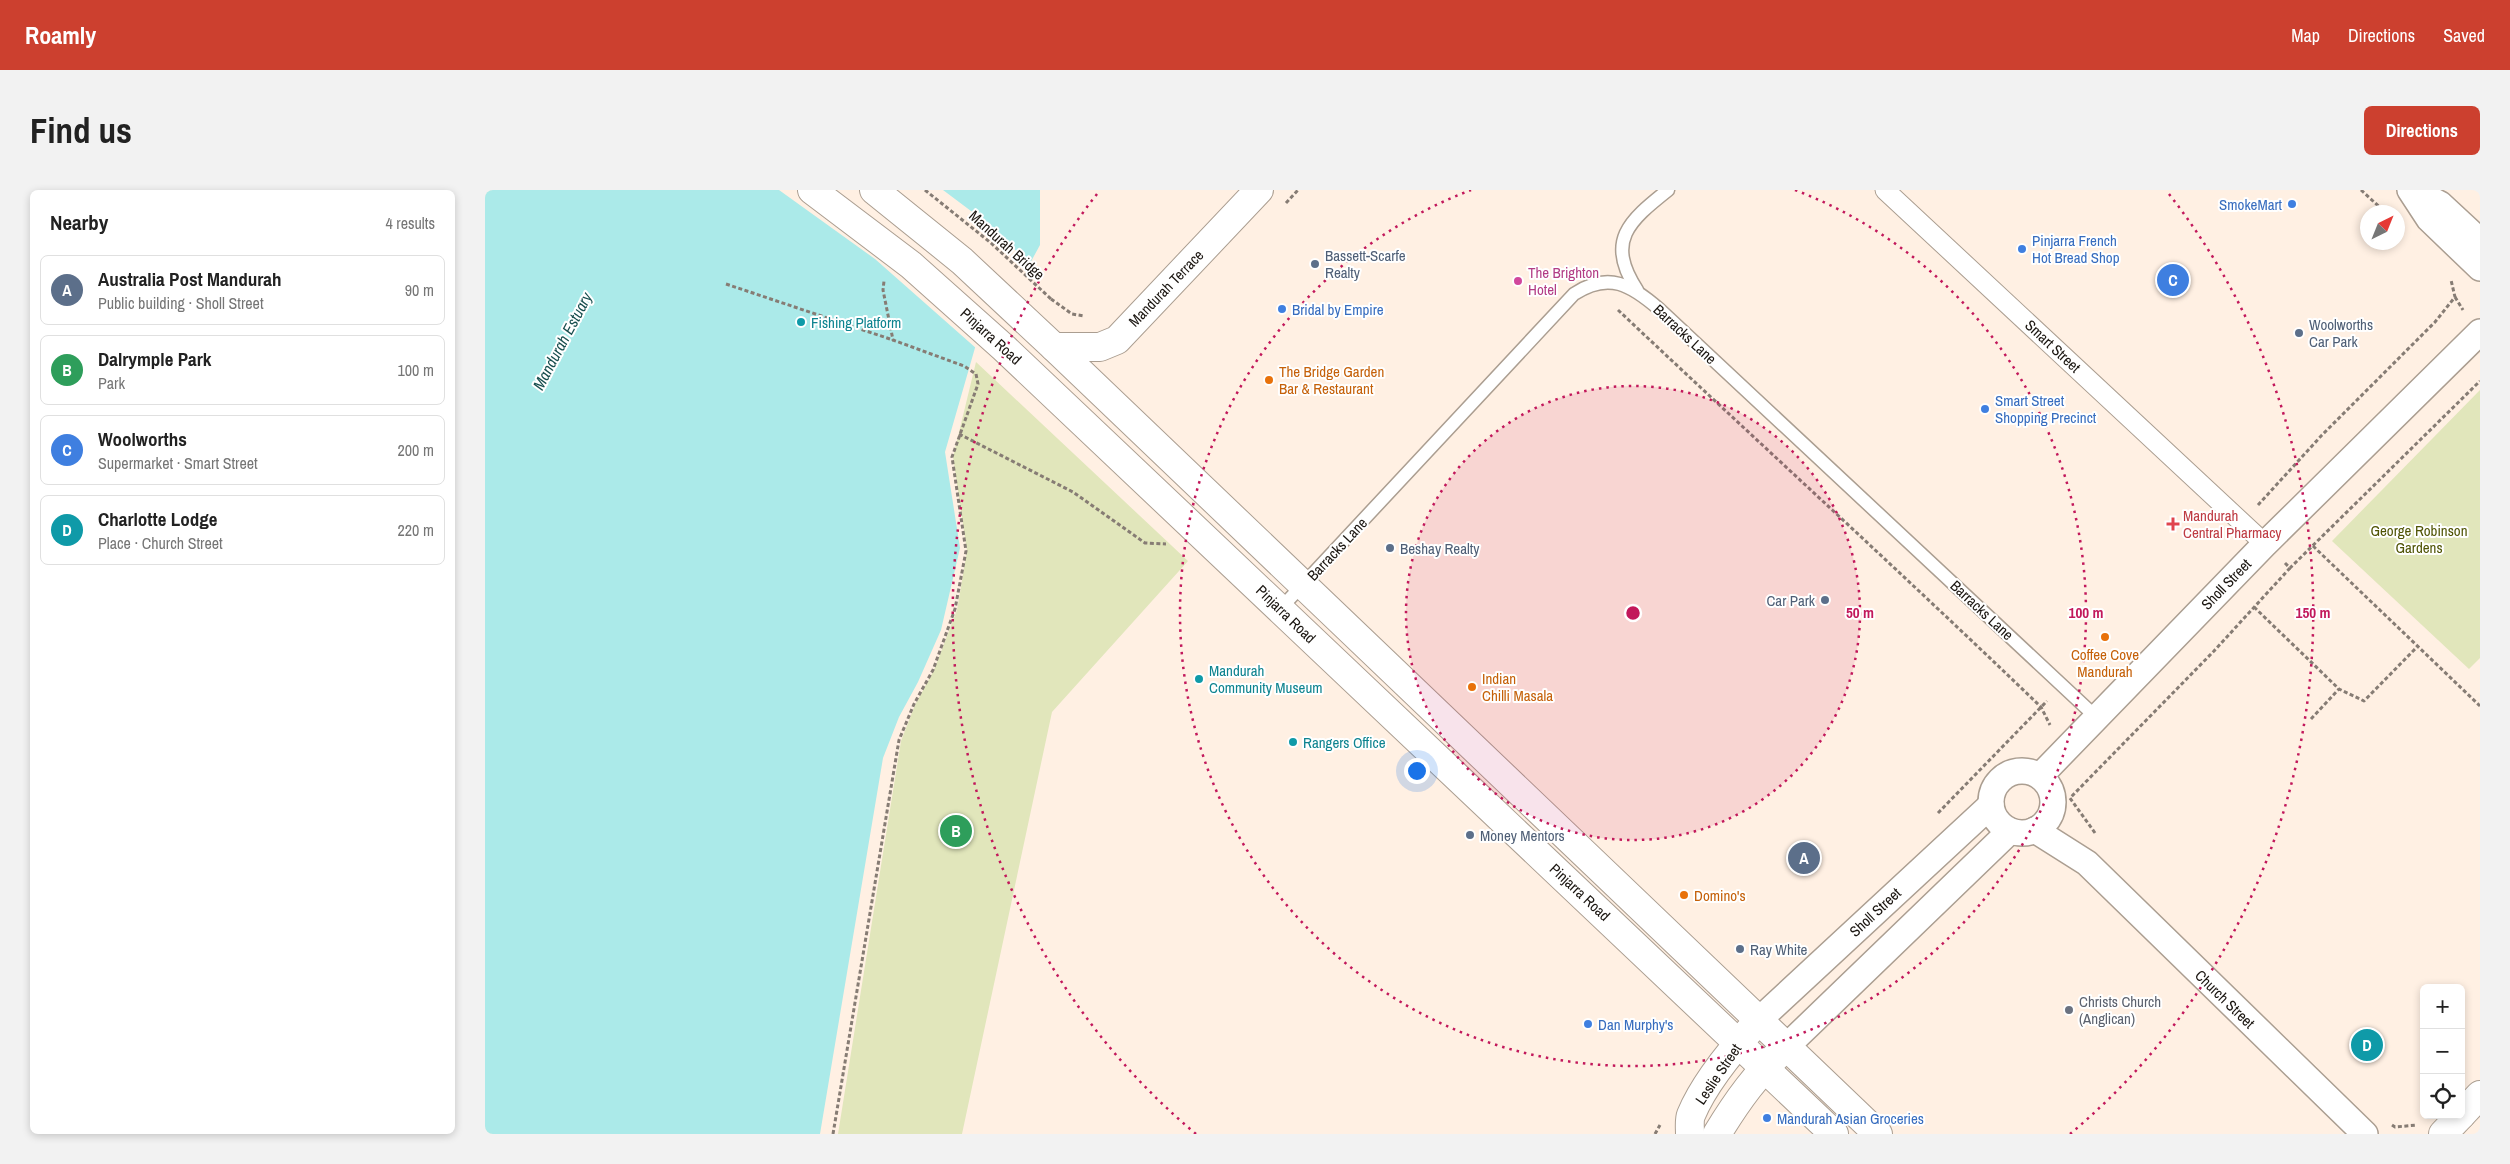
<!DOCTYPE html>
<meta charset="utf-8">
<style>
:root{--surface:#fff;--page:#f2f2f2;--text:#222;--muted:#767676;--line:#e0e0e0;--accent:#cc402f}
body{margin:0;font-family:"Archivo Narrow",sans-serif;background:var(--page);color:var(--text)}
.controls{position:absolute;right:15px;bottom:15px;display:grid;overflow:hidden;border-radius:8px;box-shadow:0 2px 8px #0003}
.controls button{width:45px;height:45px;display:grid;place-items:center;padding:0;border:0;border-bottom:1px solid var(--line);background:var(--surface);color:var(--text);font:25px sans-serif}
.compass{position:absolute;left:1875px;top:15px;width:45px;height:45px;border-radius:50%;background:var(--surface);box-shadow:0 2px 8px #0003;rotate:43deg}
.you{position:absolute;left:931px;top:580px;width:18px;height:18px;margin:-12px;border:4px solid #fff;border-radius:50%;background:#1a73e8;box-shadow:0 0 0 8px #1a73e833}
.badge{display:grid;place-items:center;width:32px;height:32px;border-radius:50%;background:var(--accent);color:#fff;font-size:16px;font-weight:700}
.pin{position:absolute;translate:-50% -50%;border:2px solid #fff;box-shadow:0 1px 5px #0006}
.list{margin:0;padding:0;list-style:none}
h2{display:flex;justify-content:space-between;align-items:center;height:65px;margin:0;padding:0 20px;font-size:21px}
h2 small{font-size:16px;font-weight:400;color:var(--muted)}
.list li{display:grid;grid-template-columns:32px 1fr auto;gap:15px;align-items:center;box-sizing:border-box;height:70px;margin:0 10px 10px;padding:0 10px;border:1px solid var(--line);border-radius:8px}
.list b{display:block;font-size:19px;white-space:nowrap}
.list p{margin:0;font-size:16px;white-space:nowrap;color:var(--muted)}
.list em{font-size:16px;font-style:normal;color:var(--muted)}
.icon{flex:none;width:28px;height:28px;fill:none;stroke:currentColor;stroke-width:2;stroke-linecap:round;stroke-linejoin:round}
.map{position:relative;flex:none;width:1995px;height:944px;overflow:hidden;border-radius:8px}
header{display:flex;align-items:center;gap:30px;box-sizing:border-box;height:70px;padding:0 25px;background:var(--accent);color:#fff}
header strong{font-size:24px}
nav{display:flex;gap:28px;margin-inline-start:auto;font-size:18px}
.intro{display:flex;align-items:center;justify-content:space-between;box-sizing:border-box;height:120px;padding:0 30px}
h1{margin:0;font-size:35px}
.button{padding:12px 22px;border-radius:8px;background:var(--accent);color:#fff;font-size:18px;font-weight:700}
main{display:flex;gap:30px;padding:0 30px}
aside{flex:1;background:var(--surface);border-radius:8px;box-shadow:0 2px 8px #0003}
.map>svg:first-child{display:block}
.green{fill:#e1e6bb}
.water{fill:#abeae9}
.pier{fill:#fff0e3}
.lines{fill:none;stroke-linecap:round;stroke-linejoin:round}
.service-casing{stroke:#ab9e91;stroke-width:15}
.pedestrian-casing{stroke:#ab9e91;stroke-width:21}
.minor-casing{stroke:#ab9e91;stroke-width:28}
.tertiary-casing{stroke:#ab9e91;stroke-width:30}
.secondary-casing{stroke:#ab9e91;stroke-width:30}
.primary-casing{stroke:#ab9e91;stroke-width:30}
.path{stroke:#867c74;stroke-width:3;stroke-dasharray:4 2.5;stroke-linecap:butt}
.service{stroke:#fff;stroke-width:12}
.pedestrian{stroke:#fff;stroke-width:19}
.minor{stroke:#fff;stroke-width:25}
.tertiary{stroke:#fff;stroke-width:28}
.secondary{stroke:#fff;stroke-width:28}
.primary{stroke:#fff;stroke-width:28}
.path-bridge{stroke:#867c74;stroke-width:3;stroke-dasharray:4 2.5;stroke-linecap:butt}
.ring{fill:none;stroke:#c2185b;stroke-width:2.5;stroke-dasharray:2.5 5}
.shop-dot{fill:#3f7fe0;stroke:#fff;stroke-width:2}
.service-dot{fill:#5c6f8a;stroke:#fff;stroke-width:2}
.hotel-dot{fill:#d1479c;stroke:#fff;stroke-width:2}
.culture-dot{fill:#0f9aa8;stroke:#fff;stroke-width:2}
.food-dot{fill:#e8710a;stroke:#fff;stroke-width:2}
.health-dot{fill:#e0444e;stroke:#fff;stroke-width:2}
.worship-dot{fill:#6b7280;stroke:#fff;stroke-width:2}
.labels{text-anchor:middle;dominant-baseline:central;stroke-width:4;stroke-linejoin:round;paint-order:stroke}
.shop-label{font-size:15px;fill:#366cbe;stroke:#fff;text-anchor:start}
.street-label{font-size:15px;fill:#1a1510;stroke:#fff}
.service-label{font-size:15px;fill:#4e5e75;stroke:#fff;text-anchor:start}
.hotel-label{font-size:15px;fill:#b23c85;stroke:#fff;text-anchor:start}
.culture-label{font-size:15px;fill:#0d838f;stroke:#fff;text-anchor:start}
.food-label{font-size:15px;fill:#c56008;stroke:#fff;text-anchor:start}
.health-label{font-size:15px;fill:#be3a42;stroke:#fff;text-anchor:start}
.park-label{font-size:15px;fill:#505405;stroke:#fff}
.worship-label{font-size:15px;fill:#5b616d;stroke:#fff;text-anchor:start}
.water-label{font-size:16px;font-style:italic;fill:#184f4f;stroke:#fff}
.centre{fill:#c2185b;stroke:#fff;stroke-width:2.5}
.ring-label{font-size:15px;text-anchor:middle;font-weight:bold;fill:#c2185b;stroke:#fff;stroke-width:4;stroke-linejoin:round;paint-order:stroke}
</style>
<header>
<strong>Roamly</strong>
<nav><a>Map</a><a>Directions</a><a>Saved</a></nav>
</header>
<div class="intro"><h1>Find us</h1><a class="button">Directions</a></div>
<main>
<aside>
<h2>Nearby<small>4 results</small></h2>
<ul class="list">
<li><span class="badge" style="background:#5c6f8a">A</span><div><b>Australia Post Mandurah</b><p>Public building · Sholl Street</p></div><em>90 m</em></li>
<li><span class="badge" style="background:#2e9e5b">B</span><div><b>Dalrymple Park</b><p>Park</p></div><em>100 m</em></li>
<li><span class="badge" style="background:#3f7fe0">C</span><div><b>Woolworths</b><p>Supermarket · Smart Street</p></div><em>200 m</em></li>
<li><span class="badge" style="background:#0f9aa8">D</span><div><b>Charlotte Lodge</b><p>Place · Church Street</p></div><em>220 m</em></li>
</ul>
</aside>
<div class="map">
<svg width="1995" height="944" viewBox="0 0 1995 944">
<rect width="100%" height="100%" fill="#fff0e3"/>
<!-- green -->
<g class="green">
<polygon points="491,172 703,371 567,522 477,944 353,944 416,551 430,515 449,480 472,420 482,361 468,267"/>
<polygon points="1995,200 1995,468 1984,479 1847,351"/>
</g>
<!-- water -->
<polygon class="water" points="0,0 555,0 555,55 543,77 496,137 460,262 475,358 456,440 433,492 414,527 398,568 335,944 0,944"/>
<!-- pier -->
<polygon class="pier" points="294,0 458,0 490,24 547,75 535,95 498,138 492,159 390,69"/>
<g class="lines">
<!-- service casing -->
<g class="service-casing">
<g id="service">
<path d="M1152,100c-32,-49 -8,-69 31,-100"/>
<path d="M796,418l293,-314c35,-23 57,-9 85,15l437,408"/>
</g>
</g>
<!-- pedestrian casing -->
<g class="pedestrian-casing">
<polyline id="pedestrian" points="1400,0 1780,354"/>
</g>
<!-- minor casing -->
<g class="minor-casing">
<g id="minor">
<polyline points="1925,0 1944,29 1995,78"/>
<polyline points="1928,0 1955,14 1995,51"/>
<circle cx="1537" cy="612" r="31"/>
<polyline points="1555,586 1780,354 1995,142"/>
<polyline points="1550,640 1602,673 1880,944"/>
<polyline points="1274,830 1506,615"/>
<polyline points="1301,857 1525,641"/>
</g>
</g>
<!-- tertiary casing -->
<g class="tertiary-casing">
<g id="tertiary">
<polyline points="569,157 615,157 632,150 774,0"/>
<path d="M1205,944c0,-6 -1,-14 1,-19 14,-34 44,-69 68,-95"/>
<path d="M1232,944c20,-33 40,-61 69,-87"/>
</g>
</g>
<!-- secondary casing -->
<g class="secondary-casing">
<g id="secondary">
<polyline points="1976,925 1995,905"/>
<polyline points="1958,944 1976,925"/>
</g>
</g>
<!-- primary casing -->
<g class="primary-casing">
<g id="primary">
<polyline points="327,0 426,75 519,158 1349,944"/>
<polyline points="389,0 477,71 569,157 1393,944"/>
</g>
</g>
<!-- path -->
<g class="path">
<polyline points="1876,0 1900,22"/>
<polyline points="801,13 813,0"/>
<polyline points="241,94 408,150"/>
<polyline points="1970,107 1978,120"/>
<polyline points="566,109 587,124 599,126"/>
<path d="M1133,120c141,133 284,263 423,397l9,18"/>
<polyline points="474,244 588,302 660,353 681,354"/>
<polyline points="1773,315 1837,245 1950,132 1970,107 1966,90"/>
<polyline points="1828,356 1995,516"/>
<polyline points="1800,373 1805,378 1995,191"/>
<polyline points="1769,417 1854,499 1879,511 1932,457"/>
<polyline points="1826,529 1854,499"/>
<polyline points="1453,623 1562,511"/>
<polyline points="1610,643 1585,608 1729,461 1805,378"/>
<polyline points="1907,935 1910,937 1932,935"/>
<polyline points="348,944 414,550 429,514 448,480 470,419 481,361 467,267 493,194 491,184 479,176 408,150 398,100 399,91"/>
<polyline points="1170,944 1175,935"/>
</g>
<!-- service -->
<use href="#service" class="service"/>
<!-- pedestrian -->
<use href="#pedestrian" class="pedestrian"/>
<!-- minor -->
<use href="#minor" class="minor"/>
<!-- tertiary -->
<use href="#tertiary" class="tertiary"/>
<!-- secondary -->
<use href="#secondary" class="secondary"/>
<!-- primary -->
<use href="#primary" class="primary"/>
<!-- path-bridge -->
<polyline class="path-bridge" points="440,0 506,53 566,109"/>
</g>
<!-- distance rings -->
<circle cx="1148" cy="423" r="227" fill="#c2185b" fill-opacity=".12"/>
<g class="ring">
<circle cx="1148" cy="423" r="227"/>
<path d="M1310 0A453 453 0 1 1 986 0"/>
<path d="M711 944A680 680 0 0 1 612 4M1684 4A680 680 0 0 1 1585 944"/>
</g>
<!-- markers -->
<g class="shop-dot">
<circle cx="1807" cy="14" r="5"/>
<circle cx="1537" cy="59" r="5"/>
<circle cx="797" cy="119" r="5"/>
<circle cx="1500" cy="219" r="5"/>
<circle cx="1103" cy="834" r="5"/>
<circle cx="1282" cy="928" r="5"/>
</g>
<g class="service-dot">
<circle cx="830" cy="74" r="5"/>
<circle cx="1814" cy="143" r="5"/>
<circle cx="905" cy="358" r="5"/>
<circle cx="1340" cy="410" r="5"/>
<circle cx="985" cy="645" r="5"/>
<circle cx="1255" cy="759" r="5"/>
</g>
<circle class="hotel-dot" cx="1033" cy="91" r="5"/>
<g class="culture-dot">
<circle cx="316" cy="132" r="5"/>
<circle cx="714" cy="489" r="5"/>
<circle cx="808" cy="552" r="5"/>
</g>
<g class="food-dot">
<circle cx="784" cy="190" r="5"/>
<circle cx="1620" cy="447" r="5"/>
<circle cx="987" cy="497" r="5"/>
<circle cx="1199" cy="705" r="5"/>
</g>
<path class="health-dot" d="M1685.5 326.5h5v5h5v5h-5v5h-5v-5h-5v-5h5z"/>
<circle class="worship-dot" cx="1584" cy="820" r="5"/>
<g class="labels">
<!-- shop labels -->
<g class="shop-label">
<text x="1797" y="14" text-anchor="end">SmokeMart</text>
<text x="1547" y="50">Pinjarra French<tspan x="1547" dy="17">Hot Bread Shop</tspan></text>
<text x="807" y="119">Bridal by Empire</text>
<text x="1510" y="210">Smart Street<tspan x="1510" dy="17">Shopping Precinct</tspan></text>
<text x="1113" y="834">Dan Murphy's</text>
<text x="1292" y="928">Mandurah Asian Groceries</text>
</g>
<!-- street labels -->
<g class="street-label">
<text transform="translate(522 55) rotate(42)">Mandurah Bridge</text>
<text transform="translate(681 98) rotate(-46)">Mandurah Terrace</text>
<text transform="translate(1200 144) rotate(43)">Barracks Lane</text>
<text transform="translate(506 146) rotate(42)">Pinjarra Road</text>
<text transform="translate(1568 156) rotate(43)">Smart Street</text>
<text transform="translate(852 359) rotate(-47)">Barracks Lane</text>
<text transform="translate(1741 394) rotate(-46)">Sholl Street</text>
<text transform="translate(1497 420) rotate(43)">Barracks Lane</text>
<text transform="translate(801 424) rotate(44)">Pinjarra Road</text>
<text transform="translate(1095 702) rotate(43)">Pinjarra Road</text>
<text transform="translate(1390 722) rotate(-43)">Sholl Street</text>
<text transform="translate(1740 809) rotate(44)">Church Street</text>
<text transform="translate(1233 884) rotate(-56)">Leslie Street</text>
</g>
<!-- service labels -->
<g class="service-label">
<text x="840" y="65">Bassett-Scarfe<tspan x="840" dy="17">Realty</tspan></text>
<text x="1824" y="134">Woolworths<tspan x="1824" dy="17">Car Park</tspan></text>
<text x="915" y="358">Beshay Realty</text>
<text x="1330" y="410" text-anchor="end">Car Park</text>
<text x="995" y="645">Money Mentors</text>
<text x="1265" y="759">Ray White</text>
</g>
<!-- hotel labels -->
<g class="hotel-label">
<text x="1043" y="82">The Brighton<tspan x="1043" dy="17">Hotel</tspan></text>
</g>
<!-- culture labels -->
<g class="culture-label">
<text x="326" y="132">Fishing Platform</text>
<text x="724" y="480">Mandurah<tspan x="724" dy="17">Community Museum</tspan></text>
<text x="818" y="552">Rangers Office</text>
</g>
<!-- food labels -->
<g class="food-label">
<text x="794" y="181">The Bridge Garden<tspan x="794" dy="17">Bar &amp; Restaurant</tspan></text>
<text x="1620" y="464" text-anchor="middle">Coffee Cove<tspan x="1620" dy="17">Mandurah</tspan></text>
<text x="997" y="488">Indian<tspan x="997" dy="17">Chilli Masala</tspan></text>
<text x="1209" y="705">Domino's</text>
</g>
<!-- health labels -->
<g class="health-label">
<text x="1698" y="325">Mandurah<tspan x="1698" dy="17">Central Pharmacy</tspan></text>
</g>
<!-- park labels -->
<g class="park-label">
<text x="1934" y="340">George Robinson<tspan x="1934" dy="17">Gardens</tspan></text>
</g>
<!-- worship labels -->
<g class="worship-label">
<text x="1594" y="811">Christs Church<tspan x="1594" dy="17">(Anglican)</tspan></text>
</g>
<!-- water labels -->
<g class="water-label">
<text transform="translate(77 151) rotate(-62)">Mandurah Estuary</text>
</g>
</g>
<circle cx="1148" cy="423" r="8" class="centre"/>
<g class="ring-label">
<text x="1375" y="428">50 m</text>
<text x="1601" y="428">100 m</text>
<text x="1828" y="428">150 m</text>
</g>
</svg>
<div class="controls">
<button>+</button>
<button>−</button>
<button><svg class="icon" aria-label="locate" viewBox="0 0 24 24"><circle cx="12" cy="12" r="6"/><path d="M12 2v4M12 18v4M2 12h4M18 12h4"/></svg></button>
</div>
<svg class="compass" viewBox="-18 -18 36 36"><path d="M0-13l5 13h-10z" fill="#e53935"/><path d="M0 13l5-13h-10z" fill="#767676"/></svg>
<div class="you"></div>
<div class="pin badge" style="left:1319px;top:668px;background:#5c6f8a">A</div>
<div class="pin badge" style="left:471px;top:641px;background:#2e9e5b">B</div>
<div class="pin badge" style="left:1688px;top:90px;background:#3f7fe0">C</div>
<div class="pin badge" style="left:1882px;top:855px;background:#0f9aa8">D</div>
</div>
</main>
